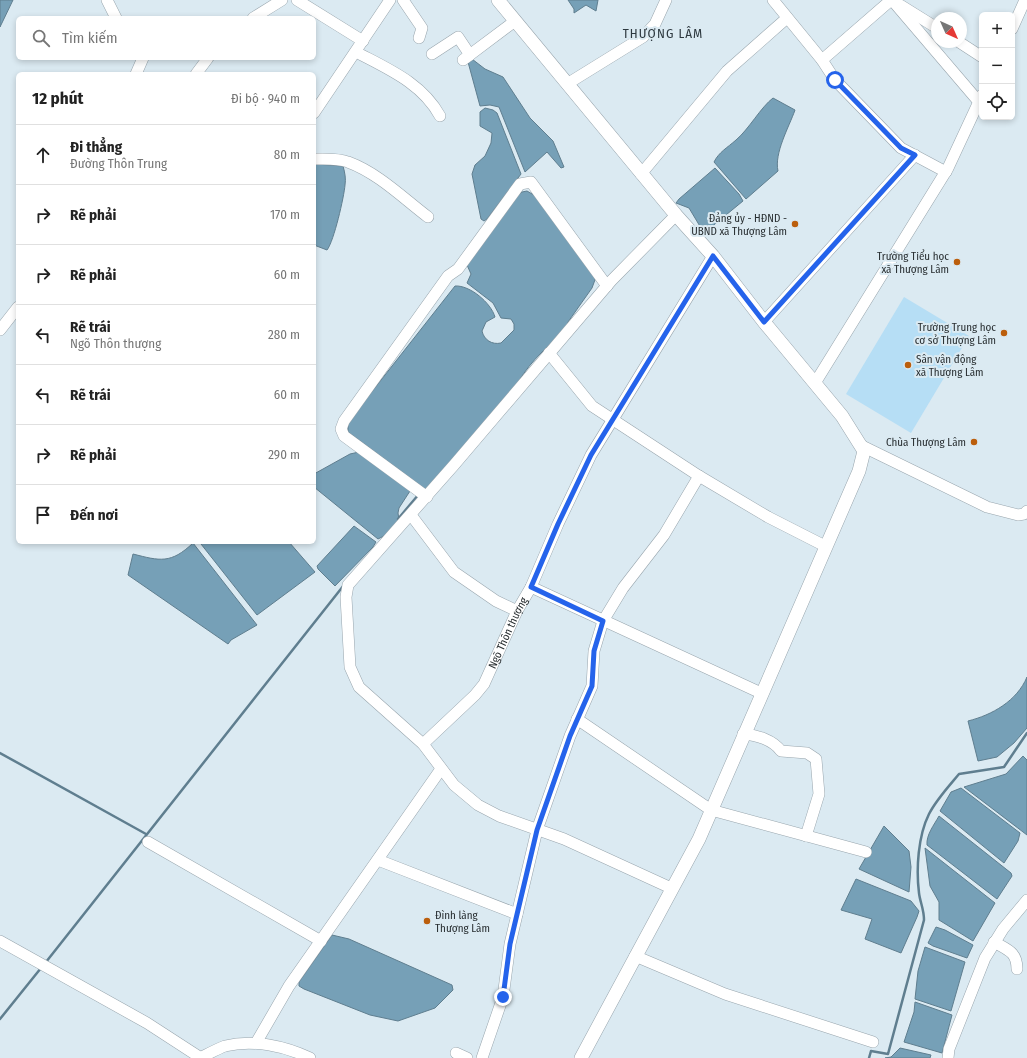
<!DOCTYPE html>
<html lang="vi">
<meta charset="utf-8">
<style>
:root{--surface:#fff;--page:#f6f6f6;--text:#222;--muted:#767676;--line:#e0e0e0}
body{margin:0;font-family:"Fira Sans Condensed",sans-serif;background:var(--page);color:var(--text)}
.controls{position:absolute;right:12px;top:12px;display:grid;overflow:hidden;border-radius:6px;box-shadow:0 2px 6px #0003}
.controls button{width:36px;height:36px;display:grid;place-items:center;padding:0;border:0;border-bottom:1px solid var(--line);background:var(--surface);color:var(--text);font:20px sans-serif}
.compass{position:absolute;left:931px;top:12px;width:36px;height:36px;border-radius:50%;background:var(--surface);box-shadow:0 2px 6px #0003;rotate:135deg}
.stop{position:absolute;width:12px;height:12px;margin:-9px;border:3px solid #2563eb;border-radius:50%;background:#fff}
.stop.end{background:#2563eb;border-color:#fff;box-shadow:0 1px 4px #0008}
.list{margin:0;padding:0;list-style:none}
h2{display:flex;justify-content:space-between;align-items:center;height:52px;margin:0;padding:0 16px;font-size:17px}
h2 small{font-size:13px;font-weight:400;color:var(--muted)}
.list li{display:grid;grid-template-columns:26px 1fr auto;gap:12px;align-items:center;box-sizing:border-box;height:60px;padding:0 16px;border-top:1px solid var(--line)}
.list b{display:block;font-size:15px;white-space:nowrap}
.list p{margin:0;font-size:13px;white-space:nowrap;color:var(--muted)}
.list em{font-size:13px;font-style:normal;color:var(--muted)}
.icon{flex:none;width:22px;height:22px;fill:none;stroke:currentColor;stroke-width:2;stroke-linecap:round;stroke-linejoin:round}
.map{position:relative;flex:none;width:1027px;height:1058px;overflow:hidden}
.search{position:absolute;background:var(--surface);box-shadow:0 2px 6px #0003;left:16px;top:16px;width:300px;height:44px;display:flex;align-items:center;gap:10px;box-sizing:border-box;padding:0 14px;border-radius:6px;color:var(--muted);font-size:15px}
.panel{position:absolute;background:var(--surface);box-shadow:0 2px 6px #0003;left:16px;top:72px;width:300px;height:472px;border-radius:6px}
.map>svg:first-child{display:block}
.green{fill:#b6def5}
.water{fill:#76a0b7;stroke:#5f7e8f}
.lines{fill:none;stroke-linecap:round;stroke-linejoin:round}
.stream{stroke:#5f7e8f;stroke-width:2.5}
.minor-casing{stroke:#98a5ad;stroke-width:12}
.tertiary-casing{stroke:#98a5ad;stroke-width:14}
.minor{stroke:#fff;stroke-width:11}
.tertiary{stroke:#fff;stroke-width:13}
.route{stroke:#2563eb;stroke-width:5}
.poi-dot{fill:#bb5e0c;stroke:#dbeaf2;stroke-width:1.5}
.labels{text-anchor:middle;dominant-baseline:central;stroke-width:4;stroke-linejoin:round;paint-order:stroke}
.poi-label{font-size:11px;fill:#292f32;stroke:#dbeaf2;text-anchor:end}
.street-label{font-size:11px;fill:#292f32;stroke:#dbeaf2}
.quarter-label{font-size:13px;letter-spacing:1px;fill:#2d383f;stroke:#dbeaf2}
</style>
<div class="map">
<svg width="1027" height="1058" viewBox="0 0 1027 1058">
<rect width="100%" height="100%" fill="#dbeaf2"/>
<!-- green -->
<polygon class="green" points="904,297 969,336 911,433 846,394"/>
<!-- water -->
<g class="water">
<polygon points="0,0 13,0 0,27"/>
<polygon points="568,0 598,0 596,11 586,5 574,13 574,9"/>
<polygon points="472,59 485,69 503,77 530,118 553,141 564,167 561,168 547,152 525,172 499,107 490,105 480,106 468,62"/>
<path d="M773,98l22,12c-6,17 -21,43 -17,61l-32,28 -32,-37c5,-10 13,-14 22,-22 13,-11 25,-33 37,-42z"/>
<polygon points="485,108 493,110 497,113 521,174 487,219 484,221 481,219 472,174 475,165 485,156 491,143 492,133 480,126 480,112"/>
<path d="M314,164l29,2c2,7 3,13 2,19 -1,12 -11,56 -18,65l-13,-5z"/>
<polygon points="715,168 739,194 743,201 704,233 689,208 676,203 679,199"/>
<path d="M527,191l12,7 57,79 -4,11 -24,34 -2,6c-16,17 -35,32 -47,53l-92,108h-2l-77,-57v-10l107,-136c15,-1 36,17 40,31l-9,5 -4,9c2,9 10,14 19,12l13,-13v-6l-3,-5 -10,-1 -8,-15 -26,-20 4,-9 -4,-9 47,-66 8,-7z"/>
<polygon points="359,452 410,491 399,508 398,513 399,520 384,536 378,539 314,487 314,474 350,454"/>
<polygon points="354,526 376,542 373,547 335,586 318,569 317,566"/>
<polygon points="202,542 289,542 315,572 257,615 201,544"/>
<path d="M193,543l64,82 -26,15 -3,4 -100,-69 5,-21c27,7 38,10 60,-11z"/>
<path d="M1027,677v51l-13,15 -17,14 -19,4 -10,-40c24,-6 49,-20 59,-44z"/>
<polygon points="1023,756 1027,760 1027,835 964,787 1006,774"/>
<polygon points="961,788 1020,833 1018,841 1004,863 940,811 951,792"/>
<path d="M939,816l72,57 1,3 -15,23 -70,-54c-1,-10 7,-20 12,-29z"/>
<polygon points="884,826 909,851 911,867 909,892 859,869"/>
<polygon points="925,848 995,903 973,941 939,920 939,902 930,886"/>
<polygon points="856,879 911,901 919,911 917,917 901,953 865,939 872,919 841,910"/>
<polygon points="936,927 945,930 973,945 967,958 933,946 928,943"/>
<polygon points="332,935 349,939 452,985 453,990 435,1008 398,1021 370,1015 304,989 299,986 299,982"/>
<polygon points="925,947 965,962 951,1011 915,999 918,971"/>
<polygon points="915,1002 952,1015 942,1053 904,1042 914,1012"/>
<polygon points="900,1048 931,1055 930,1058 885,1058 891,1057"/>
</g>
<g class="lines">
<!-- stream -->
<g class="stream">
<polyline points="398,519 419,494"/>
<polyline points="0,753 146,834"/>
<polyline points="46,962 344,585"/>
<polyline points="0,1019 41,968"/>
<path d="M869,1058l2,-7 17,3 36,-134c0,-11 -4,-18 -5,-27 -3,-24 -1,-57 10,-79 7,-14 20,-28 30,-40l45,-7 23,-34"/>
</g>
<!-- minor casing -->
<g class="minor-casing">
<g id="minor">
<polyline points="107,0 116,18"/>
<polyline points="297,0 363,41"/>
<polyline points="403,0 422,28 419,38"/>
<polyline points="773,0 822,60 835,80 901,148 946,172"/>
<polyline points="892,0 979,102"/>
<polyline points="900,5 937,28"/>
<polyline points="253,18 282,0"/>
<polyline points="1012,29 1025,0"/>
<polyline points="959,42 982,57"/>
<path d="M356,52c32,17 66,31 84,64"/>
<polyline points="432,54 458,37 470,55"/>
<polyline points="463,60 515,21"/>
<polyline points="822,60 891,0"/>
<polyline points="136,74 143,58"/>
<polyline points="196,74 208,58"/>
<polyline points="567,84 643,37 655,24 666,0"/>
<polyline points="314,113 390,0"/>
<path d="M314,159c11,0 24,-1 34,3 30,11 55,36 80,55"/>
<polyline points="641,174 727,71 787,18"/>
<polyline points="764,322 915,155"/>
<polyline points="0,330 18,307"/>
<polyline points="549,353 592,406 699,476 768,517 825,546"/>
<polyline points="815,383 948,168 982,95"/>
<polyline points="860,445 987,507 1018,515 1024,514 1027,511"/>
<polyline points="427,497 344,436 341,429 344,421 448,276 458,269 520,184 531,182 607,286"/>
<polyline points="411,515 454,572 496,601 517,611"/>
<polyline points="531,587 761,693"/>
<polyline points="577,719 711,810 866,852"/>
<path d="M743,734c14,1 30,6 38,17l26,2 9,6 3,35 -13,42"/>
<path id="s1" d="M423,744l52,-49 9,-11 33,-73 14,-24 27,-63 33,-69 122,-199"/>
<polyline points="148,842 321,941"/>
<polyline points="378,860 517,914"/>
<polyline points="671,888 564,839 499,816 478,805 454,785 423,744 359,687 350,667 346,597 348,585 454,465 611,281 676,215"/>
<polyline points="0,941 147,1023 201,1058"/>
<path d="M994,942c14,8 23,10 23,27"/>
<polyline points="635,956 725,994 873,1042"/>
<polyline points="256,1043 289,986 441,769"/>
<polyline points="456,1053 467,1058"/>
<path d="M200,1058c8,-4 17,-9 25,-12 28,-7 60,0 85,12"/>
<polyline points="482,1058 503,997 510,944 537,830 570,736 592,686 594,651 603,621 623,588 664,535 699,476"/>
<polyline points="948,1058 949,1049 985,958 1003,929 1027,900"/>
</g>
</g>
<!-- tertiary casing -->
<g class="tertiary-casing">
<polyline id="tertiary" points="498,0 676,215 713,256 764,322 842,416 864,451 859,471 699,839 581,1058"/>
</g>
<!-- minor -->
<use href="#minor" class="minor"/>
<!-- tertiary -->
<use href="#tertiary" class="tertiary"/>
</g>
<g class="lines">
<!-- route -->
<polyline class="route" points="503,997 510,944 537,830 570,736 592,686 594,651 603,621 531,587 558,524 591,455 713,256 764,322 915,155 901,148 835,80"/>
</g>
<!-- markers -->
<g class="poi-dot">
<circle cx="795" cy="224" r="4"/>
<circle cx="957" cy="262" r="4"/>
<circle cx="1004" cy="333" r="4"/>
<circle cx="908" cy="365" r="4"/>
<circle cx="974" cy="442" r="4"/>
<circle cx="427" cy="921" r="4"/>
</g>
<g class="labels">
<!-- poi labels -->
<g class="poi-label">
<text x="787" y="218">Đảng ủy - HĐND -<tspan x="787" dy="13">UBND xã Thượng Lâm</tspan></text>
<text x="949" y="256">Trường Tiểu học<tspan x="949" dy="13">xã Thượng Lâm</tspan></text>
<text x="996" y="327">Trường Trung học<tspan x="996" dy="13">cơ sở Thượng Lâm</tspan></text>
<text x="916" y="359" text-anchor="start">Sân vận động<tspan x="916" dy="13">xã Thượng Lâm</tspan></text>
<text x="966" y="442">Chùa Thượng Lâm</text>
<text x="435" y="915" text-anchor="start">Đình làng<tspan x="435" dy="13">Thượng Lâm</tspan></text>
</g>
<!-- street labels -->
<g class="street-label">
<text stroke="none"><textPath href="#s1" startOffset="142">Ngõ Thôn thượng</textPath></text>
</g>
<!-- quarter labels -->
<g class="quarter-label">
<text x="663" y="33">THƯỢNG LÂM</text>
</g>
</g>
</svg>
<div class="controls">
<button>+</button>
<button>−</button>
<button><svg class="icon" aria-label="locate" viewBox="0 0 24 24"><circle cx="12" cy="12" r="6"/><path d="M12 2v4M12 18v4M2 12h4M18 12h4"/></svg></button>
</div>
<svg class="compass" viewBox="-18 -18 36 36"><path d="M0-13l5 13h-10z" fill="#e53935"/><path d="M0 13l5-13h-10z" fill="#767676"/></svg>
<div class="stop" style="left:835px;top:80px"></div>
<div class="stop end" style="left:503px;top:997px"></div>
<div class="search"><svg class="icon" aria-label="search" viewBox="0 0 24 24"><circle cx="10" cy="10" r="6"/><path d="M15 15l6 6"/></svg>Tìm kiếm</div>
<section class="panel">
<h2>12 phút<small>Đi bộ · 940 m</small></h2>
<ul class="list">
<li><svg class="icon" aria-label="ahead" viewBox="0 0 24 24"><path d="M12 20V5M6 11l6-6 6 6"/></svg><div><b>Đi thẳng</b><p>Đường Thôn Trung</p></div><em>80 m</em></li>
<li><svg class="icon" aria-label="right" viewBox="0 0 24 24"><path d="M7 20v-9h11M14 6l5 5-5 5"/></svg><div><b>Rẽ phải</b></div><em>170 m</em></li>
<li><svg class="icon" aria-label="right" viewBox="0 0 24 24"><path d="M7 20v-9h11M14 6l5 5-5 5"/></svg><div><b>Rẽ phải</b></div><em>60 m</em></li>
<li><svg class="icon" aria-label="left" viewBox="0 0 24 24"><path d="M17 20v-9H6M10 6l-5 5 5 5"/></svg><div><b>Rẽ trái</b><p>Ngõ Thôn thượng</p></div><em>280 m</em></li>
<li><svg class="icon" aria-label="left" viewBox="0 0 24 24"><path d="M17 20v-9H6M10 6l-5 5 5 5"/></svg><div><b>Rẽ trái</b></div><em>60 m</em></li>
<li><svg class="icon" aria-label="right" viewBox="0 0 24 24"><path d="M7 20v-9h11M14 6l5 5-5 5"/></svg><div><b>Rẽ phải</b></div><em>290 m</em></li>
<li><svg class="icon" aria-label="arrive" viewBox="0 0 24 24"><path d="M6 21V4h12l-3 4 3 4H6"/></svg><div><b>Đến nơi</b></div></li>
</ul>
</section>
</div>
